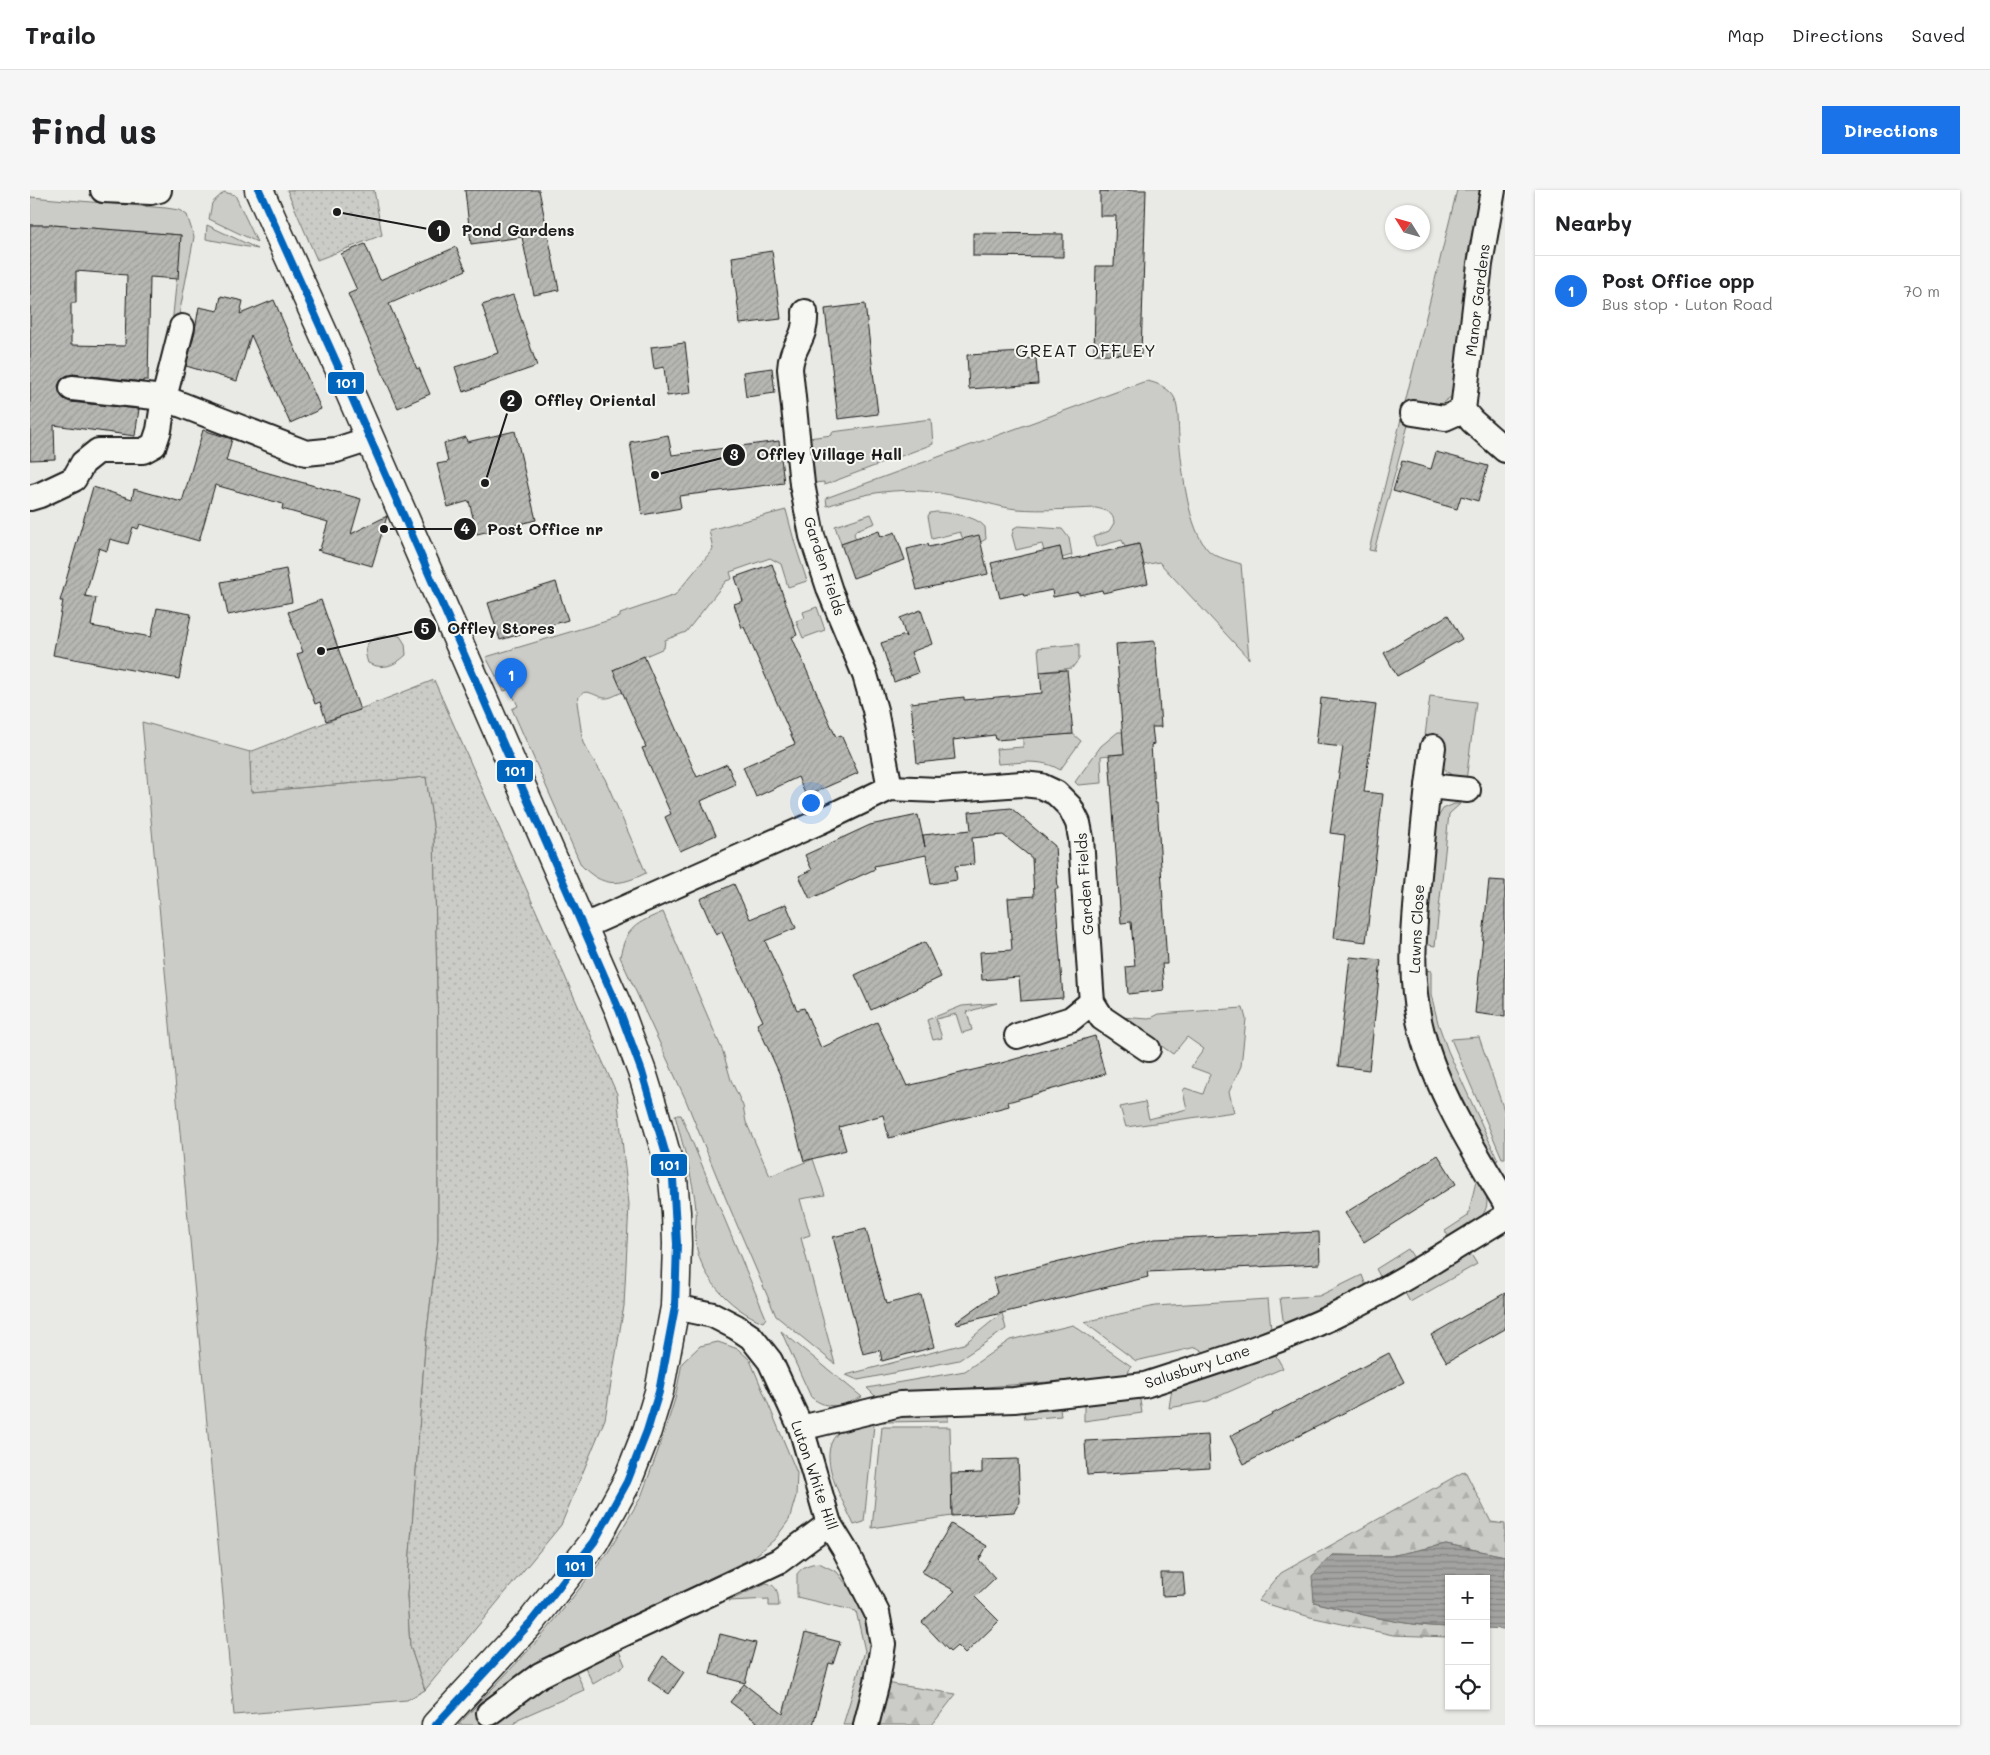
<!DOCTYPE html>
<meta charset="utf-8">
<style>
:root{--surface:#fff;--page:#f6f6f6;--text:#202124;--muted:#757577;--line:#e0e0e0;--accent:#1a73e8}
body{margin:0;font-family:Mali,sans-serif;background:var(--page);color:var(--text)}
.controls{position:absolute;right:15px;bottom:15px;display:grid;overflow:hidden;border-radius:0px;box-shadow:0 1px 4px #0004}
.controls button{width:45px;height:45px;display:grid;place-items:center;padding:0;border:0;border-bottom:1px solid var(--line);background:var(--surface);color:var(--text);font:25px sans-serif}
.compass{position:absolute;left:1355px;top:15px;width:45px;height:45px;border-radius:50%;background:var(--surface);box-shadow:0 1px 4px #0004;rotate:307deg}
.you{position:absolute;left:780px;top:612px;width:18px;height:18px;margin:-12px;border:4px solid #fff;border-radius:50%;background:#1a73e8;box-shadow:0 0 0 8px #1a73e833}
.badge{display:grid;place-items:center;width:32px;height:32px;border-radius:50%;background:var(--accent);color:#fff;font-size:16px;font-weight:700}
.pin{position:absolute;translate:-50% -41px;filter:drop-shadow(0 1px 2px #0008)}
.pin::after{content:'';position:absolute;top:26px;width:18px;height:15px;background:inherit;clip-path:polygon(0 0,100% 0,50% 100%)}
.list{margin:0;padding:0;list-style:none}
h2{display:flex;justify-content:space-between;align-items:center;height:65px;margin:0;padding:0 20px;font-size:21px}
h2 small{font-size:16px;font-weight:400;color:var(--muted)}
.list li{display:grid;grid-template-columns:32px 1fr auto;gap:15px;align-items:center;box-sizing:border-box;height:70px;padding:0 20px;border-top:1px solid var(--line)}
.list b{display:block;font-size:19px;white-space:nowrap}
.list p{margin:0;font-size:16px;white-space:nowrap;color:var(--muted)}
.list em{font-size:16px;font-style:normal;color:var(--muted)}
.icon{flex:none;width:28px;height:28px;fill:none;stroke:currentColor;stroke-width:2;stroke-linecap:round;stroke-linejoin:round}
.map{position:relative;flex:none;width:1475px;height:1535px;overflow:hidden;border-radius:0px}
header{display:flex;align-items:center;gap:30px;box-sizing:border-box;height:70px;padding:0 25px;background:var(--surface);border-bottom:1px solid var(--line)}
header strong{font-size:24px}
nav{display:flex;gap:28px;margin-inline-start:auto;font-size:18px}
.intro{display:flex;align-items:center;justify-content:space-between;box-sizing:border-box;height:120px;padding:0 30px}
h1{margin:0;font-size:35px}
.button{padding:12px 22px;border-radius:0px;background:var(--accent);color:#fff;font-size:18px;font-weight:700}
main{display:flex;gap:30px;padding:0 30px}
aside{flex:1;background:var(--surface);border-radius:0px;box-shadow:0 1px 4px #0004}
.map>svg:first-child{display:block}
.grass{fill:#cbcbc7;stroke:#747472}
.forest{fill:url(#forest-firs);stroke:#747472}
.garden{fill:url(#garden-dots);stroke:#747472}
.water{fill:url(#water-rules);stroke:#6d6d6c}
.building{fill:url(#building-hatch);stroke:#1c1c1c;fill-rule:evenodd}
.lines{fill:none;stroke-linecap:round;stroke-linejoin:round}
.street-casing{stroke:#1c1c1c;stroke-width:28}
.secondary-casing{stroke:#1c1c1c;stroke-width:31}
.street{stroke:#f6f6f2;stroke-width:24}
.secondary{stroke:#f6f6f2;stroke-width:28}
.bus-1-casing{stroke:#f6f6f2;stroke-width:11}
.bus-1{stroke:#0065bd;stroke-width:8}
.labels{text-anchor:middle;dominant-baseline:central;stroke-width:4;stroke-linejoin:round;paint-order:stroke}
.street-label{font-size:15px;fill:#1c1c1c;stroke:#f6f6f2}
.quarter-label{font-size:18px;letter-spacing:1px;fill:#1c1c1c;stroke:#f6f6f2}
.leader{fill:none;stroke:#1c1c1c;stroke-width:2}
.callout-dot{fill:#1c1c1c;stroke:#f6f6f2;stroke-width:2}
.mark-label{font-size:15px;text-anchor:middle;font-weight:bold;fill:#fff}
.callout-label{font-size:16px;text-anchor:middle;font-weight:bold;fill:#1c1c1c;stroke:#f6f6f2;stroke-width:4;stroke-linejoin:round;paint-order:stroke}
.line-badge{stroke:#f6f6f2;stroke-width:2}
.badge-label{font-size:14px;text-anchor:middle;font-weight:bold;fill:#fff}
</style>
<header>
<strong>Trailo</strong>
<nav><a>Map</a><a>Directions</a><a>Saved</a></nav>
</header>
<div class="intro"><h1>Find us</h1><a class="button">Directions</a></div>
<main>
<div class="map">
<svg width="1475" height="1535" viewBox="0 0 1475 1535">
<defs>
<pattern id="forest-firs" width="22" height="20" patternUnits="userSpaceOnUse" patternTransform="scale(1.25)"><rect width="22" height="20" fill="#cbcbc7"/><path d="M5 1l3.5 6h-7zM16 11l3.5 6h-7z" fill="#aeaeaa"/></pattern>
<pattern id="garden-dots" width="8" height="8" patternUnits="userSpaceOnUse" patternTransform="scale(1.25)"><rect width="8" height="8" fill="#cbcbc7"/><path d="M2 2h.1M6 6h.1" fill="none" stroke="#aeaeaa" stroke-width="1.8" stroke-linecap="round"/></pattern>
<pattern id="water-rules" width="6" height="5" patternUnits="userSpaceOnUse" patternTransform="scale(1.25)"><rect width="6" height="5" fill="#a3a3a1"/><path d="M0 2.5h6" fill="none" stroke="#848482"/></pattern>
<pattern id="building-hatch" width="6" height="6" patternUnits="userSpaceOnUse" patternTransform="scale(1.25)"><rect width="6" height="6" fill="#b6b6b3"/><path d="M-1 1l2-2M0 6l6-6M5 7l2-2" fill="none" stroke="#9c9c99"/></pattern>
</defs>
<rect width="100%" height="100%" fill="#e9e9e5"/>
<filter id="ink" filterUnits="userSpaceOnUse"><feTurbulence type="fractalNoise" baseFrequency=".02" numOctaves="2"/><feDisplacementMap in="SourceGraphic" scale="10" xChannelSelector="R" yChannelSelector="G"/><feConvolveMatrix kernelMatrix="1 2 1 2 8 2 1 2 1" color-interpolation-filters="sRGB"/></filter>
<g filter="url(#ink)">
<!-- grass -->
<g class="grass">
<polygon points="1427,0 1453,0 1424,205 1409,215 1384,213 1344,361 1339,360"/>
<polygon points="194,2 205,5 227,52 179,29 182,13"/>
<polygon points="0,7 136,18 149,20 157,25 164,47 147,136 142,135 151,45 23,35 0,35"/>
<polygon points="177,35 228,59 176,49"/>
<path d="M1116,191c10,1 25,8 29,18 4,12 3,26 4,38 3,30 8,92 30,114 8,7 23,10 32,13l8,95 -90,-97 -15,3 -5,-21 -14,3 -3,-7 -26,7 -3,-10 16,-6 5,-8c0,-11 -9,-13 -18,-15 -26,1 -53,3 -79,1 -20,-2 -37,-9 -56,-12 -51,-11 -86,-8 -134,9l-1,-8z"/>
<polygon points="901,229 903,254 794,295 794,292 784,293 778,248 802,245 802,242"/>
<path d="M756,320l9,34 12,37 -19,6 -7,-23 -11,-6 -40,14 2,7 -6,2 -40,51 -21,8 -1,8 -51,22 10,22c-6,2 -13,7 -19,6 -10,-2 -22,-14 -27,4l6,41 22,36 41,94c-26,13 -43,15 -65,-8l-69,-156 6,-3 -8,-17 -6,2 -18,-34 134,-40v-3l55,-19 38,-46 -4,-19z"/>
<path d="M906,322c14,1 39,3 49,15l1,12 -5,3 -18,-3 -3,-7 -28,7 -4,-23 2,-3z"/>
<polygon points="841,324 845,333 826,340 824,344 826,349 811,354 805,336"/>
<polygon points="988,336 1032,339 1039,348 1042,365 1032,368 1030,357 1014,361 1012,354 986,360 982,345 984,338"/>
<polygon points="787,417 795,440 773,448 766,431 775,428 773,422"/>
<path d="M366,445l4,1 5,8 1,11c-12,11 -23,15 -38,8 -9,-25 8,-26 28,-28z"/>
<polygon points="1049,454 1049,469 1042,478 1010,482 1008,458"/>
<path d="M1400,506l46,6 -10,79c-20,-3 -29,-23 -42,-37z"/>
<polygon points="112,532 220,562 221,602 396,587 404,642 408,843 408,1050 395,1158 377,1405 380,1456 395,1500 377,1510 204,1525"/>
<polygon points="1088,542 1093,542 1093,556 1098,563 1071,566 1072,593 1048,595 1045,592 1071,556"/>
<path d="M1043,544l8,7 -21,29c-18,-12 -41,-7 -62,-6l-2,-15 27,-2v-10z"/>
<polygon points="1424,614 1430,614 1419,624 1405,756 1394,754 1405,632 1413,619"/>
<path d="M633,722l60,140 8,28 12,26 3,16 24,54 43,-17 12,36 -25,4 10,36 -9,3 34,126 -59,-48 -50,-117 -41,-101 -65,-141c6,-30 17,-34 43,-45z"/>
<polygon points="1391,779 1401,781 1401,804 1408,833 1418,861 1468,970 1463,972 1418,885 1400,844"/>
<polygon points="967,813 937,822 942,840 932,843 926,824 906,829 912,848 903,850 897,830 932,816"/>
<polygon points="1213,818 1216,829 1211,876 1199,902 1204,922 1096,937 1090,917 1115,912 1119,929 1157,919 1153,901 1155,898 1173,904 1180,884 1161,877 1174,859 1157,847 1143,864 1090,827 1119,829 1129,824"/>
<polygon points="1449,847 1475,923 1475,968 1472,968 1421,849"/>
<path d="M645,925h6l85,203 -3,4c-34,-13 -66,-48 -68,-86 0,-9 2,-18 1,-27 -3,-31 -13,-63 -21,-94z"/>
<path d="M1451,987c16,40 -2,42 -32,60l-4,-6 23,-15 8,-35z"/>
<polygon points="1378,1059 1384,1068 1351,1088 1346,1079"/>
<polygon points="1440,1063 1447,1074 1380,1112 1374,1101"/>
<polygon points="1332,1085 1336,1096 1254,1136 1250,1108 1289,1106"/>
<polygon points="1238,1109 1241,1139 1177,1164 1166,1157 1106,1171 1054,1132 1125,1116"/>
<polygon points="972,1123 976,1139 929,1170 828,1190 816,1185 934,1154"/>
<polygon points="1043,1135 1101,1176 1098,1183 1092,1186 845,1206 837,1198 935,1181 980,1150"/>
<path d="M751,1141l81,66c-18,9 -34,14 -51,0z"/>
<path d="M688,1152l20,7 12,11 47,113 -1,23 -7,24 -14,19 -21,18 -217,104c-25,19 -38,30 -51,59l90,-49 8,19 -66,29 -4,6h-56l84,-89 65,-82 34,-57 21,-57 13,-41 7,-36 18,-17z"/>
<polygon points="1245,1164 1253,1178 1178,1211 1139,1218 1142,1198"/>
<polygon points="1109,1204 1112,1223 1054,1231 1054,1213"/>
<polygon points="1030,1219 1031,1226 995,1229 994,1222"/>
<polygon points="918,1224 918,1231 853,1232 853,1226"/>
<path d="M845,1225l-11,107 -10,3c-10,-23 -39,-68 -17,-91 8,-10 27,-14 38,-19z"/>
<polygon points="852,1237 920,1237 922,1326 842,1338"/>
<path d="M789,1373l18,9 29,38 6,39 -12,76h-17l22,-74 -9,-40 -59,-14v-23c6,-8 12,-10 22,-11z"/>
<path d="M736,1393c13,2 12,13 13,23h-10v-7l-40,2z"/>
<polygon points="589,1461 595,1475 563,1494 555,1477"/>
</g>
<!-- forest -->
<g class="forest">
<path d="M1435,1281l26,51 14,2v32l-59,-12 -56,12 -58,-1 -18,47c44,12 89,24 135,25v10l-56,-2 -83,-18 -52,-16 23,-28z"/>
<polygon points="856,1493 926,1504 902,1535 845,1535"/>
</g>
<!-- garden -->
<g class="garden">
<polygon points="257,0 344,0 352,45 287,70"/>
<polygon points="404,490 587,904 599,1014 594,1116 575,1229 531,1335 395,1500 380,1456 377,1405 395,1158 408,1050 408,843 404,642 396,587 221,602 220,562"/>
</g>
<!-- water -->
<path class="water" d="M1416,1354l59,12v73l-19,-1v-49h-37v48c-46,-1 -91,-13 -135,-25l-2,-26 20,-21 58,1z"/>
<!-- building -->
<g class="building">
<polygon points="435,0 509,0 529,100 504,105 492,47 441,54"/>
<polygon points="1085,0 1116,0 1111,165 1064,164 1066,76 1084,76 1086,26 1070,26 1070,1 1085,2"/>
<path d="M0,35h23l128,10 -3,44 -28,-2 -2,103h-5v2l-70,-8 -7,2 -5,4 -3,6 2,8 4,5 6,3 69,7 -4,27 -81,-11 1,34 -25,1zM46,81l51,4 -2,71 -54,-1v-42h5z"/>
<polygon points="943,43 1033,44 1033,67 943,66"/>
<polygon points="335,54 350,90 426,57 436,80 359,114 387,179 389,178 400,204 368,218 318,104 327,100 311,64"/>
<polygon points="742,61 751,129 710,134 702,67"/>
<polygon points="483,105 507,176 433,202 425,177 468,163 452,115"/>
<polygon points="191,106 213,111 210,124 244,110 291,219 260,233 221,145 207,191 156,176 165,140 169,117 188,121"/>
<polygon points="835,114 848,224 808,229 795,119"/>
<polygon points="655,153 661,203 637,206 634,177 624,179 621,157"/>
<polygon points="995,162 995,169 1006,168 1008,194 939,199 937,165"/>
<polygon points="742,178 745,203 716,207 713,182"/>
<polygon points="173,240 202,249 196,271 331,309 321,344 357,326 342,376 287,360 290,359 298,332 252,319 253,314 185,295 169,351 110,334 108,339 103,337 98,354 80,349 77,361 69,358 55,406 66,408 61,436 121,447 127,418 161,424 149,489 23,465 33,411 30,411 63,297 102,309 104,299 152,312"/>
<polygon points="485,241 506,330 447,344 439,311 418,317 407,274 418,272 414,253 436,247 437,252"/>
<polygon points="638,245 642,265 749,251 754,293 649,306 651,318 612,325 600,252"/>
<polygon points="1406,262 1458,276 1448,311 1431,306 1427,319 1363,301 1372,271 1401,279"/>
<polygon points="849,341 851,347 865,342 875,370 823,388 811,354"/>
<polygon points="949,345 958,384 887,400 877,359 898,354 899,357"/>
<polygon points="1109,354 1118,393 1073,403 1072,400 1049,405 1049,402 1023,407 1022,400 994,406 993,403 970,408 961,373 1030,357 1033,371"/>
<polygon points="742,374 767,445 762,447 806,547 811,545 828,583 776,606 768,587 726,607 713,577 765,554 714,437 712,438 704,414 713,411 705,387"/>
<polygon points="256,379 262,412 198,425 191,392"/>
<polygon points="526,392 538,430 470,450 458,413"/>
<polygon points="291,410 330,520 296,531 290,512 285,514 267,464 273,462 258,422"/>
<polygon points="891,420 902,454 881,462 888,483 864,492 851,453 875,445 876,447 870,428"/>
<polygon points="1418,425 1432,449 1367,486 1354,463"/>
<polygon points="1125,451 1131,537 1122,537 1124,554 1121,555 1125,613 1127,613 1137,774 1132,774 1134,800 1098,804 1096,777 1105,776 1101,732 1091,733 1079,565 1094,564 1086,454"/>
<polygon points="614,466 667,587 697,574 706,595 671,611 686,645 650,661 635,627 641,624 612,558 616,557 583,480"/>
<polygon points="1037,480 1043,544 966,550 965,545 923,550 925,569 887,573 881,513 934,507 934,510 1012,503 1010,482"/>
<polygon points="1291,508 1346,515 1334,602 1353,604 1336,752 1304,748 1315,645 1300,643 1313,557 1286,554"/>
<polygon points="981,618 1025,656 1028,699 1025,699 1033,808 991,811 989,787 952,790 950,762 982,760 978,708 1004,706 1002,668 973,645 942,648 944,674 925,676 927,690 901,694 896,665 844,676 845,679 780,709 769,686 782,680 775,665 840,635 888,625 895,657 893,645 941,640 939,622"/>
<polygon points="1459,690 1475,691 1475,827 1445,823"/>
<polygon points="704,694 720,729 756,714 766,738 735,751 767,820 774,818 791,858 847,832 877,896 968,874 1065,846 1075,884 978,912 979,916 859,948 853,925 809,937 816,960 774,971 751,887 727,834 733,831 692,742 686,745 670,709"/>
<polygon points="895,752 911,787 841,820 825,785"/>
<polygon points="1320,767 1351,770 1339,880 1308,876"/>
<polygon points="1408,965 1426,994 1334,1052 1315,1023"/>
<polygon points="836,1039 856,1114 891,1105 904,1157 852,1171 850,1160 833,1164 803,1047"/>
<polygon points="1289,1042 1290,1074 1117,1082 1118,1087 927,1134 926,1132 967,1103 963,1088 1125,1049"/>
<polygon points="1475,1103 1475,1139 1417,1172 1401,1145"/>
<polygon points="1359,1163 1374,1192 1214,1274 1200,1246"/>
<polygon points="1178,1245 1180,1278 1057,1285 1055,1251"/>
<polygon points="988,1269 990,1312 984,1322 922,1326 921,1284 952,1283 952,1270"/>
<polygon points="921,1334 957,1356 949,1370 965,1388 945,1407 969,1431 935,1464 927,1456 920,1462 892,1432 925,1401 892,1382"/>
<polygon points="1131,1383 1153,1383 1155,1405 1132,1406"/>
<polygon points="775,1443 810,1452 803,1474 799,1473 783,1535 731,1535 700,1512 714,1494 753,1524"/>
<polygon points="690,1444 726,1453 715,1493 680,1484"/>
<polygon points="633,1466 654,1482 639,1504 618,1490"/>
</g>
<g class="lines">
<!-- street casing -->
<g class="street-casing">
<g id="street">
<polyline points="73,0 121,2 129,0"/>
<polyline points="1463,0 1450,74 1433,220 1442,231 1475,260"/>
<path d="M775,122c2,28 -14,33 -15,57l12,115 10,52 18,55 35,84 10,35 15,78"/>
<polyline points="42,198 134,208 152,137"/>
<polyline points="1383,223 1415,228 1433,220"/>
<polyline points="0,308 10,305 44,289 53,273 68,261 113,261 124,255 129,240 134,208 276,263 306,260 340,249"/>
<path d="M1403,557c-6,43 -10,85 -14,128 -5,53 -11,106 3,158 16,60 51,116 83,169"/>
<polyline points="1398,596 1438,600"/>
<polyline points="552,737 789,632 860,598 908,600 992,594 1011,596 1026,603 1040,617 1048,633 1051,648 1061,799 1062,812 1072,828 1118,859"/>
<polyline points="987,846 1041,829 1062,812"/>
<polyline points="645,1117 683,1125 706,1137 721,1147 740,1171 771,1238 799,1334 815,1360 847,1423 853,1454 847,1492 836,1535"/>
<path d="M771,1238l99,-24 114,-4 131,-15c64,-21 128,-40 189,-69 59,-28 115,-65 171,-99"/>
<polyline points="459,1523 510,1485 578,1451 749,1371 799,1334"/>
</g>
</g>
<!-- secondary casing -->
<g class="secondary-casing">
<polyline id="secondary" points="229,0 317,196 590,822 612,882 624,921 643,989 646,1022 647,1054 645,1117 629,1202 617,1241 597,1292 564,1352 501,1432 406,1535"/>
</g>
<!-- street -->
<use href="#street" class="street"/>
<!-- secondary -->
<use href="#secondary" class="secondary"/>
<!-- bus-1 casing -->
<g class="bus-1-casing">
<polyline id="bus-1" points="229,0 317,196 590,822 612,882 643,989 647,1054 645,1117 629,1202 617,1241 597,1292 564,1352 501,1432 406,1535"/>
</g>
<!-- bus-1 -->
<use href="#bus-1" class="bus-1"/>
</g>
</g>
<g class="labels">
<!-- street labels -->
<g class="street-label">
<text transform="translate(1447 110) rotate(-83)">Manor Gardens</text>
<text transform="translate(795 376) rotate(72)">Garden Fields</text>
<text transform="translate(1054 694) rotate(-94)">Garden Fields</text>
<text transform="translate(1386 739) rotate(-87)">Lawns Close</text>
<text transform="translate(1167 1176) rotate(-18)">Salusbury Lane</text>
<text transform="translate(785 1285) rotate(71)">Luton White Hill</text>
</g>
<!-- quarter labels -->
<g class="quarter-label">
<text x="1056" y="160">GREAT OFFLEY</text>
</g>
</g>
<!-- callouts -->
<path class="leader" d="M307 22L409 41M455 293L481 211M625 285L704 265M354 339L435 339M291 461L395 439"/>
<g class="callout-dot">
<circle cx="307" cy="22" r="5"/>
<circle cx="455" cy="293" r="5"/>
<circle cx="625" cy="285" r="5"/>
<circle cx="354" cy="339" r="5"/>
<circle cx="291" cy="461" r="5"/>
<circle cx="409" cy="41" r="12"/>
<circle cx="481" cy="211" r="12"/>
<circle cx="704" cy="265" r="12"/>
<circle cx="435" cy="339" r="12"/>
<circle cx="395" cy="439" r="12"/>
</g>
<g class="mark-label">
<text x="409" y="46">1</text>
<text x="481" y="216">2</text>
<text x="704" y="270">3</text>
<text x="435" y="344">4</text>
<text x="395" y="444">5</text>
</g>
<g class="callout-label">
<text x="488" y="46">Pond Gardens</text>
<text x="565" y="216">Offley Oriental</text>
<text x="799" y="270">Offley Village Hall</text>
<text x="515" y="345">Post Office nr</text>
<text x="471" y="444">Offley Stores</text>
</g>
<g class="line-badge">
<rect x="297" y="181" width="38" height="24" rx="5" fill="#0065bd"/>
<rect x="466" y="569" width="38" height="24" rx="5" fill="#0065bd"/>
<rect x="620" y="963" width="38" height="24" rx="5" fill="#0065bd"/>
<rect x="526" y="1364" width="38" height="24" rx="5" fill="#0065bd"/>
</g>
<g class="badge-label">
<text x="316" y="198">101</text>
<text x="485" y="586">101</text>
<text x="639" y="980">101</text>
<text x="545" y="1381">101</text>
</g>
</svg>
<div class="controls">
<button>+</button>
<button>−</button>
<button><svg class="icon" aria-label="locate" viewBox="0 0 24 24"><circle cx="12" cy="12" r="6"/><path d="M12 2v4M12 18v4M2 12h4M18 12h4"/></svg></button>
</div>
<svg class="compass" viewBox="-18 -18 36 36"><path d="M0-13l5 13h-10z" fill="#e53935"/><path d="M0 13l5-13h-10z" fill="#757577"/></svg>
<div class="you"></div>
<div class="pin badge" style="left:481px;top:509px">1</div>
</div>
<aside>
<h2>Nearby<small></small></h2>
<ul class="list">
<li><span class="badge">1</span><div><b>Post Office opp</b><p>Bus stop · Luton Road</p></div><em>70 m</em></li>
</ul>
</aside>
</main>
